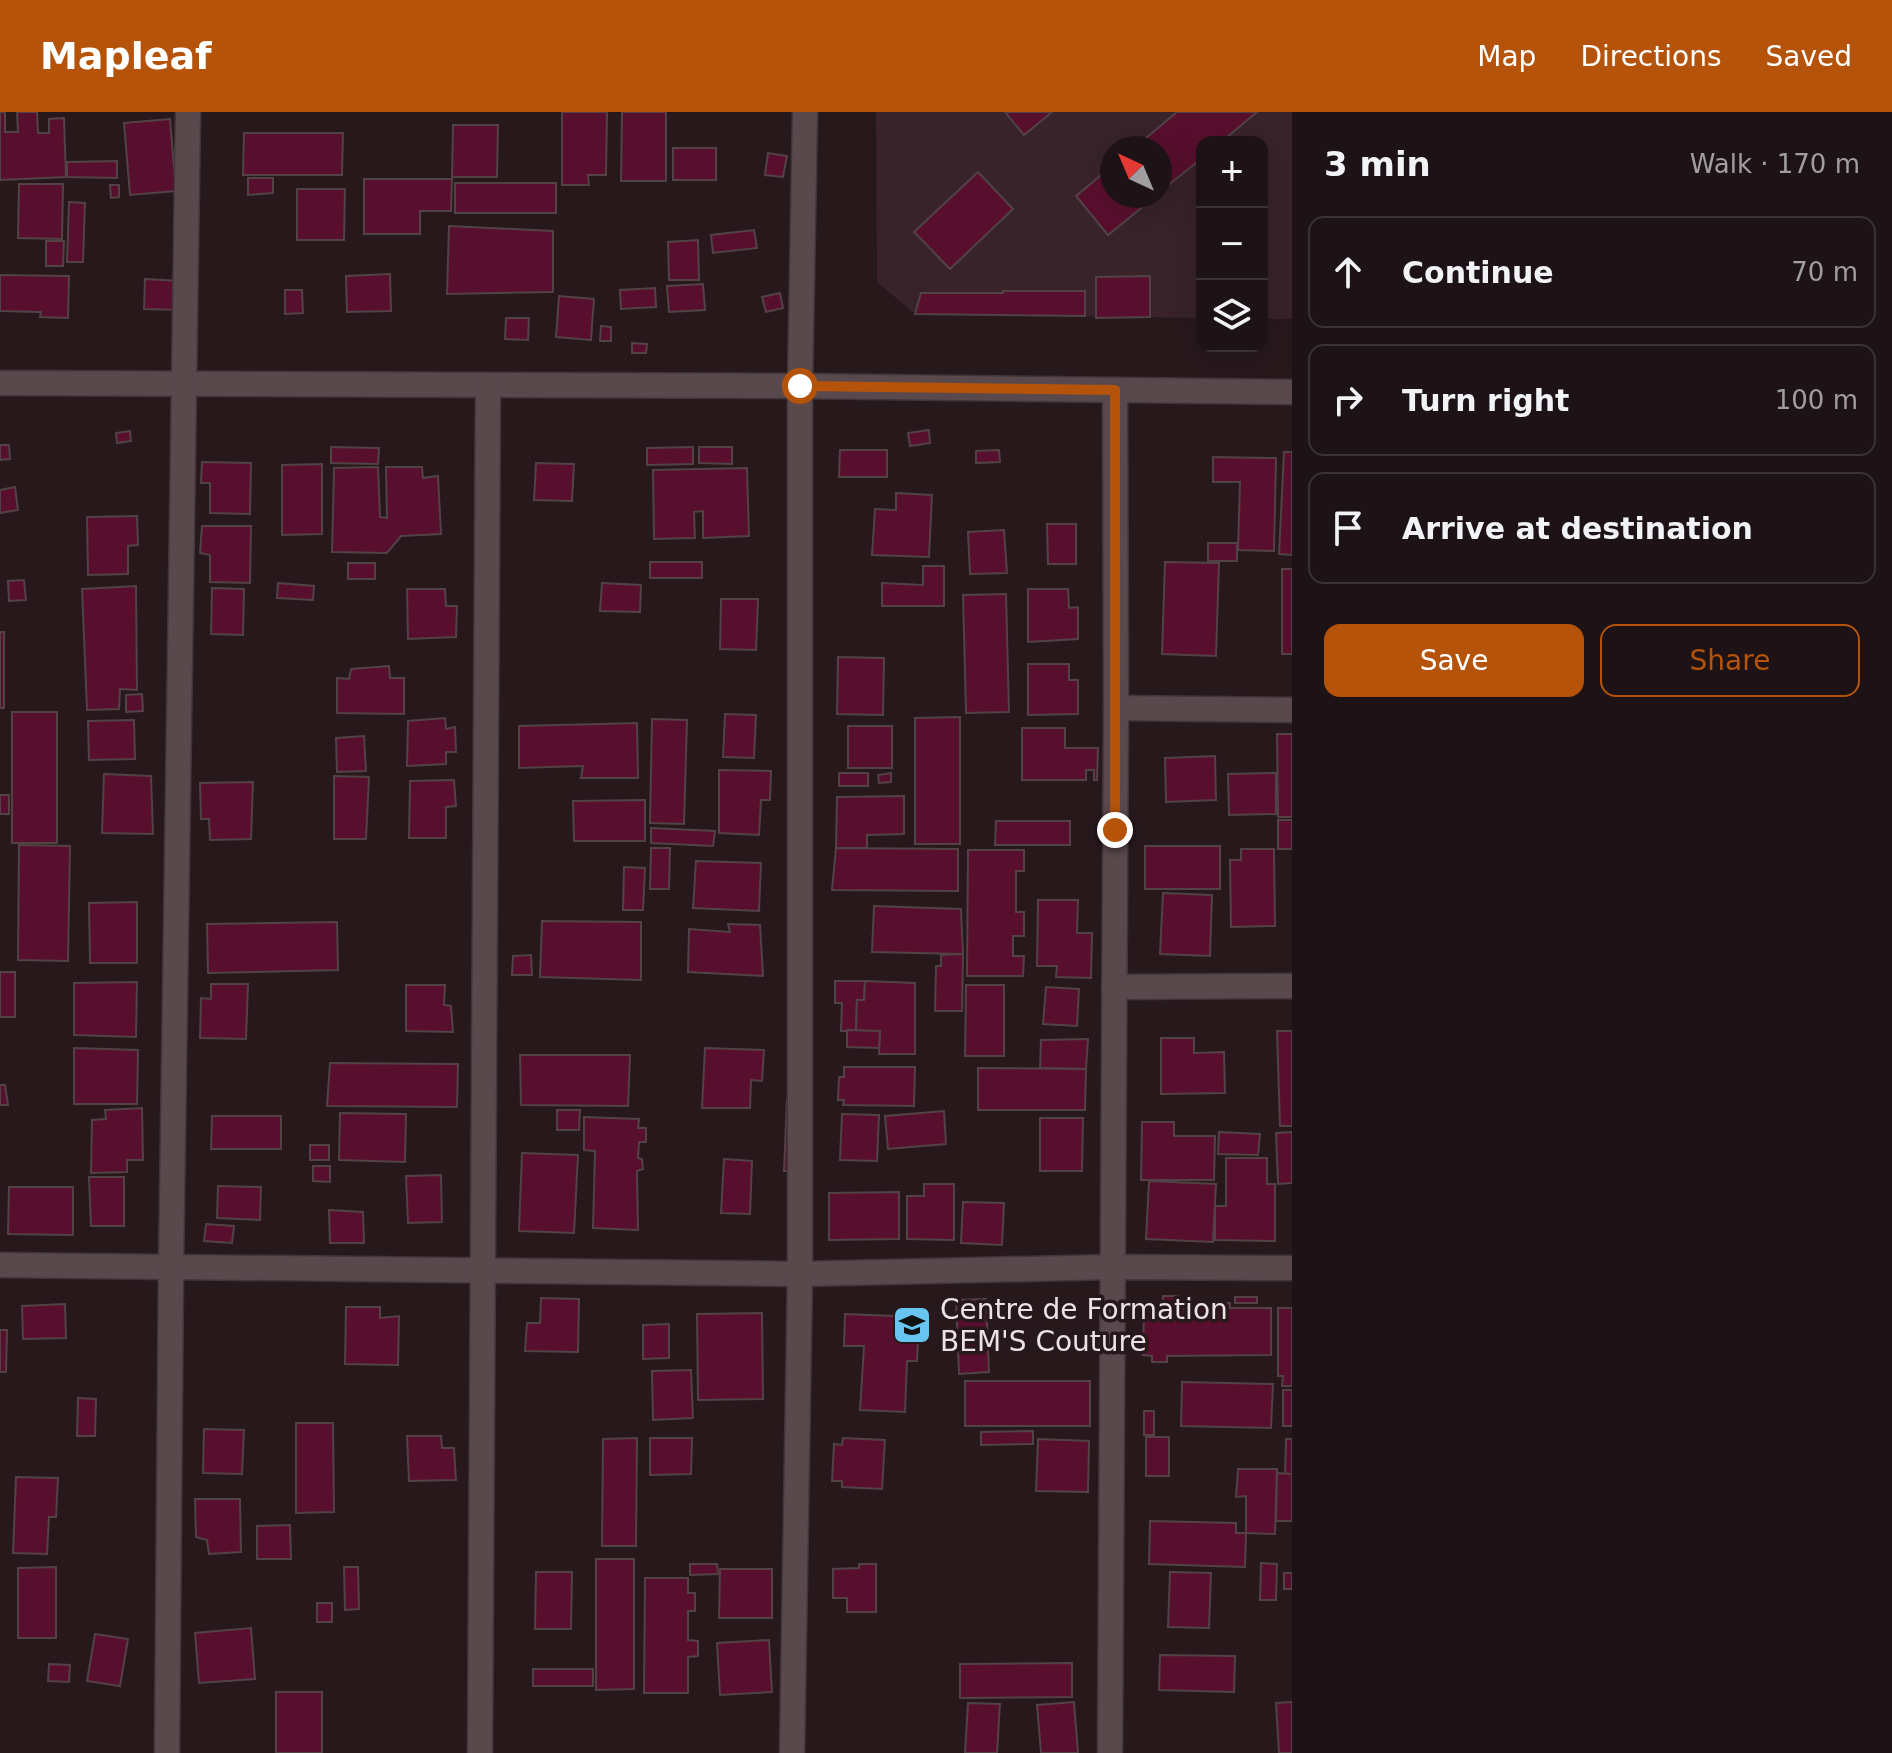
<!DOCTYPE html>
<meta charset="utf-8">
<style>
:root{--surface:#1d1215;--page:#251b1e;--text:#f1f3f6;--muted:#a09ea0;--line:#3b3234;--accent:#b45309}
body{margin:0;font-family:"DejaVu Sans",sans-serif;background:var(--page);color:var(--text)}
.controls{position:absolute;right:24px;top:24px;display:grid;overflow:hidden;border-radius:16px;box-shadow:0 8px 32px #0002}
.controls button{width:72px;height:72px;display:grid;place-items:center;padding:0;border:0;border-bottom:2px solid var(--line);background:var(--surface);color:var(--text);font:40px sans-serif}
.compass{position:absolute;left:1100px;top:24px;width:72px;height:72px;border-radius:50%;background:var(--surface);box-shadow:0 8px 32px #0002;rotate:316deg}
.stop{position:absolute;width:24px;height:24px;margin:-18px;border:6px solid #b45309;border-radius:50%;background:#fff}
.stop.end{background:#b45309;border-color:#fff;box-shadow:0 2px 8px #0008}
.list{margin:0;padding:0;list-style:none}
h2{display:flex;justify-content:space-between;align-items:center;height:104px;margin:0;padding:0 32px;font-size:34px}
h2 small{font-size:26px;font-weight:400;color:var(--muted)}
.list li{display:grid;grid-template-columns:52px 1fr auto;gap:24px;align-items:center;box-sizing:border-box;height:112px;margin:0 16px 16px;padding:0 16px;border:2px solid var(--line);border-radius:16px}
.list b{display:block;font-size:30px;white-space:nowrap}
.list em{font-size:26px;font-style:normal;color:var(--muted)}
.actions{display:flex;gap:16px;padding:24px 32px}
.actions a{flex:1;padding:18px 0;border:2px solid var(--accent);border-radius:16px;text-align:center;font-size:28px;color:var(--accent)}
.actions .main{background:var(--accent);color:#fff}
.icon{flex:none;width:44px;height:44px;fill:none;stroke:currentColor;stroke-width:2;stroke-linecap:round;stroke-linejoin:round}
.map{position:relative;flex:none;width:1292px;height:1641px;overflow:hidden}
header{display:flex;align-items:center;gap:48px;box-sizing:border-box;height:112px;padding:0 40px;background:var(--accent);color:#fff}
header strong{font-size:38px}
nav{display:flex;gap:44px;margin-inline-start:auto;font-size:28px}
main{display:flex}
aside{flex:1;background:var(--surface)}
.map>svg:first-child{display:block}
.built{fill:#372329;fill-rule:evenodd}
.building{fill:#580f2d;stroke:#524246;stroke-width:2}
.lines{fill:none;stroke-linecap:round;stroke-linejoin:round}
.minor-casing{stroke:#403538;stroke-width:27}
.minor{stroke:#59484c;stroke-width:24}
.route{stroke:#b45309;stroke-width:10}
.labels{text-anchor:middle;dominant-baseline:central;stroke-width:7;stroke-linejoin:round;paint-order:stroke}
.poi-label{font-size:28px;fill:#ece1e4;stroke:#27181c;text-anchor:start}
</style>
<header>
<strong>Mapleaf</strong>
<nav><a>Map</a><a>Directions</a><a>Saved</a></nav>
</header>
<main>
<div class="map">
<svg width="1292" height="1641" viewBox="0 0 1292 1641">
<rect width="100%" height="100%" fill="#27181c"/>
<!-- built -->
<path class="built" d="M876,0h416v207h-30v-177h-60v176l-287,-4 -38,-32zM1112,36h48v48h-48z"/>
<!-- building -->
<g class="building">
<polygon points="0,0 5,0 5,20 18,20 17,0 37,0 38,21 49,21 49,7 64,6 66,65 0,68"/>
<polygon points="562,0 607,0 606,63 588,63 589,73 562,73"/>
<polygon points="622,0 666,0 666,69 621,69"/>
<polygon points="1005,0 1052,0 1024,23"/>
<polygon points="1177,0 1257,0 1221,30 1202,30 1202,46 1160,80 1160,36 1134,36"/>
<polygon points="170,7 176,79 130,83 124,11"/>
<polygon points="453,13 498,13 497,65 452,65"/>
<polygon points="244,21 343,21 342,63 243,63"/>
<rect x="673" y="36" width="43" height="32"/>
<polygon points="768,41 787,44 783,65 765,63"/>
<polygon points="117,49 117,66 67,65 67,50"/>
<polygon points="1112,54 1112,84 1156,84 1108,123 1076,84"/>
<polygon points="978,60 1013,97 950,157 914,120"/>
<polygon points="248,66 273,66 273,81 248,83"/>
<polygon points="364,67 452,67 451,99 420,99 420,122 364,122"/>
<rect x="455" y="71" width="101" height="30"/>
<polygon points="19,72 63,72 62,127 18,126"/>
<polygon points="110,73 119,73 119,85 111,86"/>
<polygon points="297,77 345,77 344,128 297,128"/>
<polygon points="69,90 85,91 83,150 67,150"/>
<polygon points="449,114 553,119 553,180 447,182"/>
<polygon points="754,118 757,136 713,141 711,123"/>
<polygon points="698,128 699,168 669,168 668,130"/>
<polygon points="46,129 64,129 63,154 46,154"/>
<polygon points="390,162 391,199 347,200 346,164"/>
<polygon points="0,163 69,164 68,206 40,205 41,200 0,199"/>
<polygon points="1150,164 1150,205 1096,206 1096,165"/>
<polygon points="145,167 181,169 180,198 144,197"/>
<polygon points="703,172 705,198 669,200 667,174"/>
<polygon points="655,176 656,195 621,197 620,178"/>
<polygon points="285,178 302,178 303,201 285,202"/>
<polygon points="1003,179 1085,179 1085,204 915,202 921,181 1003,181"/>
<polygon points="780,181 783,196 766,200 762,185"/>
<polygon points="559,184 594,187 591,228 556,225"/>
<polygon points="506,206 529,206 528,228 505,227"/>
<polygon points="601,214 611,215 611,229 600,229"/>
<polygon points="632,231 647,232 646,241 632,241"/>
<polygon points="929,318 930,331 910,334 908,321"/>
<polygon points="130,319 131,329 117,331 116,321"/>
<polygon points="0,333 9,333 10,347 0,348"/>
<polygon points="331,335 379,336 378,352 331,351"/>
<polygon points="693,335 693,352 647,353 647,336"/>
<polygon points="699,335 732,335 732,352 699,351"/>
<polygon points="840,338 887,338 887,365 839,365"/>
<polygon points="999,338 1000,350 976,351 976,339"/>
<polygon points="1284,340 1292,340 1292,443 1279,442"/>
<polygon points="1213,345 1276,346 1274,439 1238,438 1240,370 1213,370"/>
<polygon points="202,350 251,351 250,402 210,401 210,371 201,371"/>
<polygon points="536,351 574,352 572,389 534,388"/>
<polygon points="322,352 322,422 282,423 282,353"/>
<polygon points="378,355 380,405 387,406 386,355 422,355 423,366 438,364 441,422 401,424 387,441 332,440 334,356"/>
<polygon points="747,356 749,424 703,426 703,399 694,400 695,426 654,427 653,358"/>
<polygon points="15,375 18,398 0,401 0,378"/>
<polygon points="896,381 932,383 929,445 872,443 875,397 896,398"/>
<polygon points="137,404 138,433 128,434 128,462 88,463 87,405"/>
<polygon points="1047,412 1076,412 1076,452 1048,452"/>
<polygon points="202,414 251,414 250,471 210,470 210,443 200,441"/>
<polygon points="1004,418 1007,461 970,462 968,420"/>
<rect x="1208" y="431" width="29" height="18"/>
<rect x="650" y="450" width="52" height="16"/>
<polygon points="1165,450 1219,451 1216,544 1162,542"/>
<rect x="348" y="451" width="27" height="16"/>
<polygon points="923,454 944,454 944,494 882,494 882,471 923,473"/>
<rect x="1282" y="457" width="10" height="85"/>
<polygon points="24,468 26,488 9,489 8,469"/>
<polygon points="278,471 314,474 313,488 277,486"/>
<polygon points="602,471 641,473 640,500 600,499"/>
<polygon points="136,474 137,578 120,577 119,597 87,598 82,477"/>
<polygon points="212,476 244,477 243,523 211,522"/>
<polygon points="407,477 445,477 446,494 457,494 456,525 408,527"/>
<polygon points="1028,477 1068,477 1069,496 1078,495 1078,527 1028,530"/>
<polygon points="1006,482 1009,600 966,601 963,483"/>
<polygon points="721,487 758,487 756,538 720,537"/>
<rect x="0" y="520" width="4" height="76"/>
<polygon points="838,545 884,546 883,603 837,602"/>
<polygon points="1028,552 1069,552 1069,568 1078,568 1078,602 1028,603"/>
<polygon points="389,554 390,566 404,566 404,602 337,601 337,566 349,567 351,557"/>
<polygon points="142,582 143,599 126,600 126,583"/>
<rect x="12" y="600" width="45" height="131"/>
<polygon points="725,602 756,603 754,646 723,645"/>
<polygon points="960,605 960,732 915,732 915,606"/>
<polygon points="445,606 446,617 455,615 456,640 446,640 446,652 407,654 408,609"/>
<polygon points="652,607 687,608 684,712 650,711"/>
<polygon points="134,608 135,647 89,648 88,609"/>
<polygon points="637,611 638,666 581,666 583,654 519,656 519,614"/>
<rect x="848" y="614" width="44" height="42"/>
<polygon points="1022,616 1065,616 1065,636 1098,636 1097,668 1094,668 1094,658 1086,658 1086,668 1022,668"/>
<polygon points="1277,622 1292,622 1292,705 1278,705"/>
<polygon points="364,624 366,659 337,660 336,626"/>
<polygon points="1215,644 1216,688 1166,690 1165,646"/>
<polygon points="719,658 771,659 770,688 761,688 759,723 719,721"/>
<rect x="839" y="661" width="29" height="13"/>
<polygon points="891,661 891,670 879,671 878,663"/>
<polygon points="1276,661 1276,702 1229,703 1228,662"/>
<polygon points="104,662 151,664 153,722 102,721"/>
<polygon points="334,664 369,665 366,727 334,727"/>
<polygon points="454,668 456,694 446,695 446,726 409,726 410,669"/>
<polygon points="253,670 251,727 210,728 209,707 201,707 200,671"/>
<rect x="0" y="683" width="9" height="19"/>
<polygon points="904,684 904,722 867,723 867,736 836,736 837,685"/>
<polygon points="645,688 645,729 574,729 573,689"/>
<rect x="1278" y="708" width="14" height="29"/>
<polygon points="996,709 1070,709 1070,733 995,733"/>
<polygon points="651,716 715,719 713,734 651,731"/>
<polygon points="19,733 70,734 68,849 18,848"/>
<rect x="1145" y="734" width="75" height="43"/>
<polygon points="651,736 670,736 669,777 650,777"/>
<polygon points="836,736 958,737 958,779 832,778"/>
<polygon points="1241,737 1274,737 1275,814 1231,815 1230,748 1241,748"/>
<polygon points="968,738 1024,738 1024,759 1016,759 1016,800 1024,800 1024,824 1013,824 1013,844 1024,844 1023,864 967,864"/>
<polygon points="696,749 761,751 759,799 693,796"/>
<polygon points="624,755 645,756 643,798 623,798"/>
<polygon points="1163,781 1212,783 1210,844 1160,842"/>
<polygon points="1038,788 1078,788 1077,821 1092,821 1091,866 1056,865 1057,854 1037,854"/>
<polygon points="137,790 137,851 90,851 89,791"/>
<polygon points="874,794 961,797 963,842 872,840"/>
<polygon points="542,809 641,810 641,868 540,865"/>
<polygon points="337,810 338,858 208,861 207,812"/>
<polygon points="728,812 760,813 763,864 688,860 689,817 730,820"/>
<polygon points="963,842 962,899 935,899 936,854 941,854 941,843"/>
<polygon points="531,843 532,863 512,863 513,844"/>
<rect x="0" y="860" width="15" height="45"/>
<polygon points="835,869 865,869 864,888 857,888 856,919 841,919 842,891 835,891"/>
<polygon points="865,869 915,871 915,942 879,942 880,919 856,919 857,888 864,888"/>
<polygon points="137,870 136,925 74,923 74,871"/>
<polygon points="211,872 248,872 246,927 200,926 201,886 211,887"/>
<polygon points="406,873 445,873 444,893 451,894 453,920 406,919"/>
<polygon points="966,873 1004,873 1004,944 965,944"/>
<polygon points="1046,875 1079,877 1077,914 1043,912"/>
<polygon points="847,918 880,919 879,936 847,935"/>
<polygon points="1277,919 1292,919 1292,1014 1280,1014"/>
<polygon points="1161,926 1194,926 1194,941 1224,940 1225,981 1161,982"/>
<polygon points="1088,927 1086,957 1040,956 1041,928"/>
<polygon points="74,936 138,938 137,992 74,992"/>
<polygon points="705,936 764,938 762,969 751,968 750,996 702,996"/>
<polygon points="520,943 630,943 628,994 521,993"/>
<polygon points="330,951 458,952 457,995 327,994"/>
<polygon points="844,955 915,955 914,994 843,993 844,988 838,988 839,965 844,965"/>
<polygon points="978,956 1086,957 1085,998 978,998"/>
<polygon points="0,973 5,973 8,993 0,993"/>
<polygon points="787,987 796,987 793,1059 784,1059"/>
<polygon points="142,996 143,1048 127,1048 127,1060 91,1061 92,1008 106,1007 105,998"/>
<polygon points="557,998 580,998 579,1018 557,1018"/>
<polygon points="944,999 946,1032 888,1037 885,1004"/>
<polygon points="340,1001 406,1002 405,1050 339,1048"/>
<polygon points="842,1002 879,1003 877,1049 840,1048"/>
<polygon points="212,1004 281,1004 281,1037 211,1037"/>
<polygon points="584,1005 639,1007 638,1016 646,1016 646,1030 639,1030 638,1046 642,1047 643,1057 637,1059 638,1118 593,1116 595,1039 584,1038"/>
<polygon points="1040,1006 1083,1006 1082,1059 1040,1059"/>
<polygon points="1142,1010 1174,1010 1174,1024 1215,1024 1214,1068 1141,1068"/>
<polygon points="1219,1020 1260,1022 1258,1043 1218,1042"/>
<polygon points="1292,1020 1292,1071 1278,1072 1276,1021"/>
<rect x="310" y="1033" width="19" height="15"/>
<polygon points="522,1041 578,1043 574,1121 519,1119"/>
<polygon points="1226,1046 1267,1046 1267,1072 1275,1072 1275,1129 1215,1128 1215,1094 1226,1094"/>
<polygon points="724,1047 752,1049 750,1102 721,1101"/>
<polygon points="313,1054 330,1054 330,1070 313,1069"/>
<polygon points="441,1063 442,1110 408,1111 406,1064"/>
<polygon points="89,1065 124,1065 124,1114 91,1114"/>
<polygon points="1149,1069 1216,1072 1213,1130 1146,1127"/>
<polygon points="924,1072 954,1072 954,1128 907,1127 907,1084 924,1084"/>
<polygon points="218,1074 261,1075 260,1108 217,1106"/>
<polygon points="9,1075 73,1075 73,1123 8,1122"/>
<polygon points="899,1080 899,1127 829,1128 829,1081"/>
<polygon points="963,1090 1004,1091 1002,1133 961,1131"/>
<polygon points="329,1098 363,1100 364,1131 330,1131"/>
<polygon points="206,1112 234,1114 232,1131 204,1129"/>
<rect x="1163" y="1184" width="15" height="8"/>
<rect x="1235" y="1185" width="22" height="6"/>
<polygon points="541,1186 579,1187 578,1240 525,1239 527,1211 540,1211"/>
<polygon points="986,1187 989,1260 959,1262 956,1188"/>
<polygon points="1197,1191 1230,1191 1230,1196 1271,1196 1271,1243 1167,1244 1167,1250 1152,1250 1152,1244 1143,1243 1144,1196 1197,1196"/>
<polygon points="65,1192 66,1226 23,1227 22,1194"/>
<polygon points="346,1195 380,1195 380,1206 399,1204 398,1253 345,1252"/>
<polygon points="1278,1196 1292,1196 1292,1274 1282,1274 1283,1264 1278,1264"/>
<polygon points="762,1201 763,1287 698,1288 697,1202"/>
<polygon points="845,1202 919,1205 917,1249 907,1249 905,1300 860,1298 864,1234 844,1234"/>
<polygon points="669,1212 669,1246 643,1247 643,1213"/>
<polygon points="0,1218 7,1218 6,1260 0,1260"/>
<polygon points="691,1258 693,1306 653,1308 652,1259"/>
<rect x="965" y="1269" width="125" height="45"/>
<polygon points="1182,1270 1273,1272 1271,1316 1181,1314"/>
<rect x="1283" y="1278" width="9" height="36"/>
<polygon points="78,1286 96,1287 95,1324 77,1324"/>
<rect x="1144" y="1299" width="10" height="24"/>
<polygon points="296,1311 333,1311 334,1400 296,1401"/>
<polygon points="204,1317 244,1318 242,1362 203,1361"/>
<polygon points="1033,1319 1033,1332 981,1333 981,1320"/>
<polygon points="407,1324 441,1324 442,1336 454,1336 456,1368 409,1369"/>
<rect x="1146" y="1325" width="23" height="39"/>
<polygon points="637,1326 636,1434 602,1434 603,1327"/>
<polygon points="650,1326 692,1326 691,1362 650,1363"/>
<polygon points="843,1326 885,1328 882,1377 842,1375 842,1369 832,1369 834,1332 842,1333"/>
<polygon points="1038,1327 1089,1329 1088,1380 1036,1379"/>
<polygon points="1286,1327 1292,1327 1292,1362 1285,1362"/>
<polygon points="1238,1357 1277,1357 1275,1422 1246,1421 1246,1384 1236,1385"/>
<polygon points="1277,1361 1292,1362 1292,1409 1276,1409"/>
<polygon points="16,1365 58,1366 56,1405 49,1405 47,1442 13,1441"/>
<polygon points="195,1387 240,1387 241,1440 209,1442 207,1428 196,1425"/>
<polygon points="1150,1409 1236,1411 1236,1421 1246,1421 1245,1455 1149,1452"/>
<polygon points="290,1413 291,1447 257,1447 257,1414"/>
<polygon points="596,1447 634,1447 634,1577 596,1578"/>
<polygon points="1261,1451 1277,1452 1276,1488 1260,1488"/>
<polygon points="690,1452 717,1452 718,1462 690,1463"/>
<polygon points="859,1452 876,1452 876,1500 847,1500 847,1486 833,1486 833,1457 859,1456"/>
<polygon points="56,1455 56,1526 18,1526 18,1456"/>
<polygon points="344,1455 358,1455 359,1497 345,1498"/>
<polygon points="720,1457 772,1457 772,1506 719,1506"/>
<polygon points="536,1460 572,1460 571,1517 535,1517"/>
<polygon points="1170,1460 1211,1461 1209,1516 1168,1515"/>
<rect x="1284" y="1461" width="8" height="16"/>
<polygon points="645,1466 688,1466 688,1481 695,1481 695,1499 688,1499 688,1528 698,1529 698,1544 688,1545 688,1581 644,1581"/>
<rect x="317" y="1491" width="15" height="19"/>
<polygon points="251,1516 255,1567 199,1571 195,1521"/>
<polygon points="95,1522 128,1527 120,1574 87,1569"/>
<polygon points="769,1528 772,1580 720,1583 717,1531"/>
<polygon points="1160,1543 1235,1544 1234,1580 1159,1578"/>
<polygon points="1072,1551 1072,1585 960,1586 960,1552"/>
<polygon points="49,1552 70,1553 69,1570 48,1569"/>
<rect x="533" y="1557" width="60" height="17"/>
<rect x="276" y="1580" width="46" height="61"/>
<polygon points="1074,1590 1078,1641 1041,1641 1037,1593"/>
<polygon points="1292,1590 1292,1641 1279,1641 1276,1591"/>
<polygon points="968,1591 1000,1592 997,1641 965,1641"/>
</g>
<g class="lines">
<!-- minor casing -->
<g class="minor-casing">
<g id="minor">
<polyline points="0,271 800,274 1292,280"/>
<polyline points="1116,596 1292,598"/>
<polyline points="1114,875 1292,874"/>
<polyline points="0,1153 800,1162 1112,1155 1292,1156"/>
<polyline points="167,1641 171,1157 188,0"/>
<polyline points="480,1641 488,274"/>
<polyline points="792,1641 800,1162 800,274 805,0"/>
<polyline points="1110,1641 1116,596 1115,278"/>
</g>
</g>
<!-- minor -->
<use href="#minor" class="minor"/>
</g>
<g class="lines">
<!-- route -->
<polyline class="route" points="800,274 1115,278 1115,718"/>
</g>
<!-- icons -->
<defs>
<g id="school-square" transform="scale(2)"><rect x="-9" y="-9" width="18" height="18" rx="4" fill="#68c4f0" stroke="#27181c"/><path d="M0-5L7-2L0 1L-7-2ZM-4 1L0 2.5L4 1V4Q0 6-4 4Z" fill="#111"/></g>
</defs>
<g fill-rule="evenodd">
<use href="#school-square" x="912" y="1213"/>
</g>
<g class="labels">
<!-- poi labels -->
<g class="poi-label">
<text x="940" y="1197">Centre de Formation<tspan x="940" dy="32">BEM'S Couture</tspan></text>
</g>
</g>
</svg>
<div class="controls">
<button>+</button>
<button>−</button>
<button><svg class="icon" aria-label="layers" viewBox="0 0 24 24"><path d="M12 4l9 5-9 5-9-5zM3 14l9 5 9-5"/></svg></button>
</div>
<svg class="compass" viewBox="-18 -18 36 36"><path d="M0-13l5 13h-10z" fill="#e53935"/><path d="M0 13l5-13h-10z" fill="#a09ea0"/></svg>
<div class="stop" style="left:800px;top:274px"></div>
<div class="stop end" style="left:1115px;top:718px"></div>
</div>
<aside>
<h2>3 min<small>Walk · 170 m</small></h2>
<ul class="list">
<li><svg class="icon" aria-label="ahead" viewBox="0 0 24 24"><path d="M12 20V5M6 11l6-6 6 6"/></svg><div><b>Continue</b></div><em>70 m</em></li>
<li><svg class="icon" aria-label="right" viewBox="0 0 24 24"><path d="M7 20v-9h11M14 6l5 5-5 5"/></svg><div><b>Turn right</b></div><em>100 m</em></li>
<li><svg class="icon" aria-label="arrive" viewBox="0 0 24 24"><path d="M6 21V4h12l-3 4 3 4H6"/></svg><div><b>Arrive at destination</b></div></li>
</ul>
<div class="actions"><a class="main">Save</a><a>Share</a></div>
</aside>
</main>
